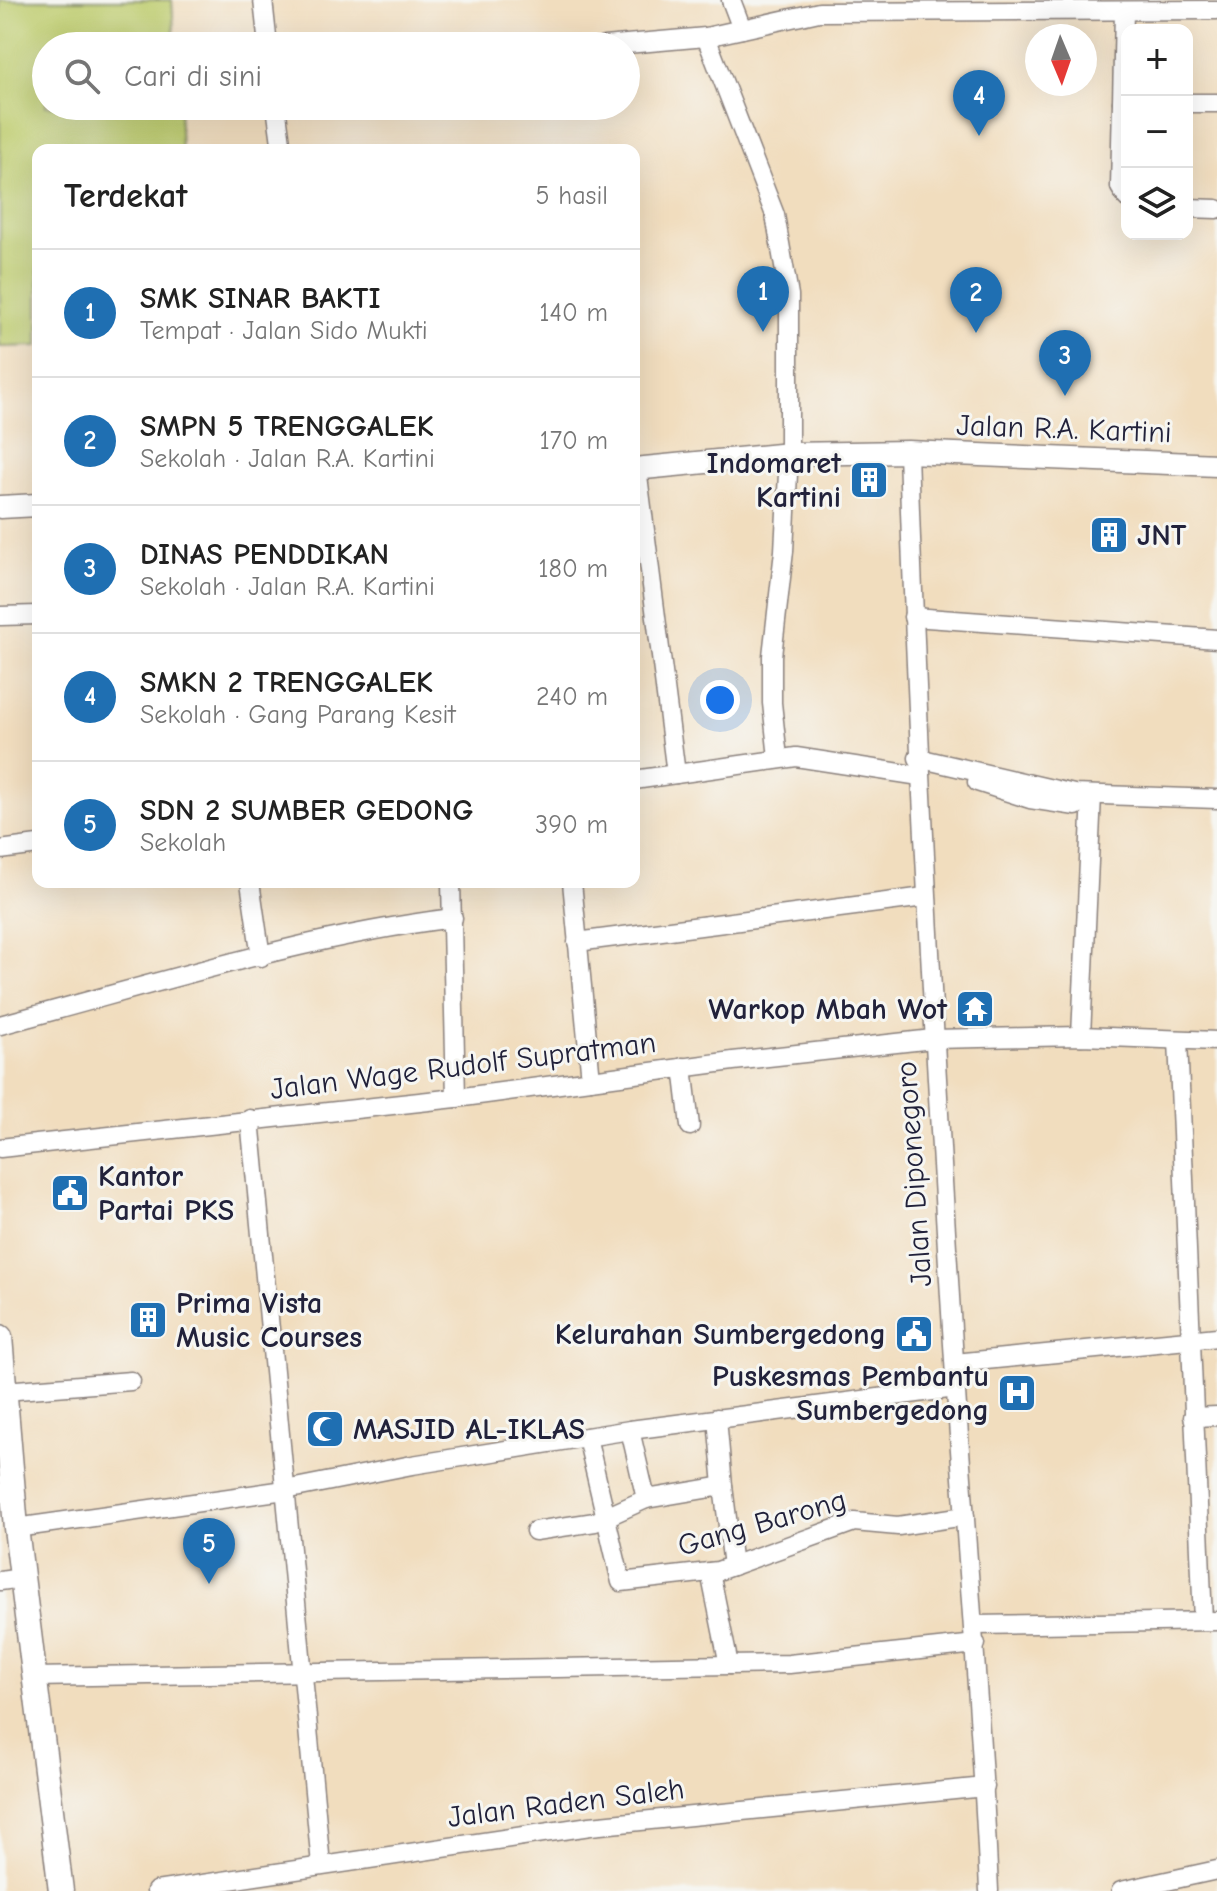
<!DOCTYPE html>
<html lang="id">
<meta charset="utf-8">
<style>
:root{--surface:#fff;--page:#f6f6f6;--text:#222;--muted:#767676;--line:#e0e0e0;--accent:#1f6fb2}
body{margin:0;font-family:"Comic Neue",sans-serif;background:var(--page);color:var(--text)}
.controls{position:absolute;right:24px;top:24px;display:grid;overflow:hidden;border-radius:16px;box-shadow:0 8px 32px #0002}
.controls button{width:72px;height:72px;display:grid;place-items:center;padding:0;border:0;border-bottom:2px solid var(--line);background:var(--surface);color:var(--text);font:40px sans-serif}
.compass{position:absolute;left:1025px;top:24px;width:72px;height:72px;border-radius:50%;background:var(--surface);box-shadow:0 8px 32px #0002;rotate:178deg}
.you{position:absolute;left:720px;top:700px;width:28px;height:28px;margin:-20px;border:6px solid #fff;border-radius:50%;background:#1a73e8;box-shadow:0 0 0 12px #1a73e833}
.badge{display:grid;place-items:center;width:52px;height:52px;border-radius:50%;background:var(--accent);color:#fff;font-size:26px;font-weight:700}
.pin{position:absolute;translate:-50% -66px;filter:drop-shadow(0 2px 4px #0008)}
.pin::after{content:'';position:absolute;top:42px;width:28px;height:24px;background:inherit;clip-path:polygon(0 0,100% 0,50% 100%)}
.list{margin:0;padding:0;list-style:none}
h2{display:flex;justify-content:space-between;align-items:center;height:104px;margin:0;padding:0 32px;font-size:34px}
h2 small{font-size:26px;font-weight:400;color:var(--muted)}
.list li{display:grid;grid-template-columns:52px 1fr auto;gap:24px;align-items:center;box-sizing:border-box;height:128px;padding:0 32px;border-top:2px solid var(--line)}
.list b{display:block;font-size:30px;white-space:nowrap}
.list p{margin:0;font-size:26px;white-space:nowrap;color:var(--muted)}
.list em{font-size:26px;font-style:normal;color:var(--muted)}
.icon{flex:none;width:44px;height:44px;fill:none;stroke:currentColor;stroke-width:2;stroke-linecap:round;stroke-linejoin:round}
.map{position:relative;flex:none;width:1217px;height:1891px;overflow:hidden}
.search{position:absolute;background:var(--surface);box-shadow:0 8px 32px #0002;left:32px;top:32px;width:608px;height:88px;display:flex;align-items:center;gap:20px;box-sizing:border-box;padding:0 28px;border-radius:44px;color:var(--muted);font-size:30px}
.panel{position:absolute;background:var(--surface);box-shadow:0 8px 32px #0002;left:32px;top:144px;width:608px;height:744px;border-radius:16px}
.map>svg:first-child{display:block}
.green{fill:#becc6e;stroke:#707754;stroke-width:2}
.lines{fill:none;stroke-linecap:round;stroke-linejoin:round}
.minor-casing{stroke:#8a807c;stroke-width:21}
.tertiary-casing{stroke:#8a807c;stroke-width:25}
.secondary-casing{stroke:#8a807c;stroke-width:27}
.minor{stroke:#fff;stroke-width:18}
.tertiary{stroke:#fff;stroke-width:22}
.secondary{stroke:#fff;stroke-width:24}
.labels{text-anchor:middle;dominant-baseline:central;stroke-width:6;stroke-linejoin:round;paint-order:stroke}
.street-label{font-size:30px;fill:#22223b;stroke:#f6f6f2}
.poi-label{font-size:30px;font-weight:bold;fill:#22223b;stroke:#f6f6f2;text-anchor:end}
</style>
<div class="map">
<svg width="1217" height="1891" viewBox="0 0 1217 1891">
<rect width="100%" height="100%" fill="#f6f6f2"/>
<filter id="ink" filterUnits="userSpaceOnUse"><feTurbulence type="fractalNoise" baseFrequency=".0125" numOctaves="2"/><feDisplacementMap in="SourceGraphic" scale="16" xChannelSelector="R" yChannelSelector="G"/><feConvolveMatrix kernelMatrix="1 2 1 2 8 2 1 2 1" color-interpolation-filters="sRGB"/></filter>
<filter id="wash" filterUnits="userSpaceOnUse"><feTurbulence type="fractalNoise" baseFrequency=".006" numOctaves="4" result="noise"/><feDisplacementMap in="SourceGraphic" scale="32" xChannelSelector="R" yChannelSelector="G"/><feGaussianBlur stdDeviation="1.8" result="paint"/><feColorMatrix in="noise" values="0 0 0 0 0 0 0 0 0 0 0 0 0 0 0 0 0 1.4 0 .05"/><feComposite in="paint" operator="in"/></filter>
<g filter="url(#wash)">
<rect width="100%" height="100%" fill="#f1ddbe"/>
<!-- green -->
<polygon class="green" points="0,0 172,0 175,46 46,46 46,106 179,106 181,150 38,150 38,346 0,347"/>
</g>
<g filter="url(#ink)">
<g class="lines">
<!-- minor casing -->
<g class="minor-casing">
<g id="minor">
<polyline points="263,0 268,46"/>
<polyline points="731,0 742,29"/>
<polyline points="1124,11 1122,102 1127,103"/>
<polyline points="706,37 775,215 789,295 789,454 784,551 772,656 772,703 778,758"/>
<polyline points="604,46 706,37 819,12 1217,10"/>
<polyline points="1122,102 1120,187 1127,198"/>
<polyline points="1187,103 1217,103"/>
<polyline points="276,106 282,150"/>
<polyline points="1187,208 1217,209"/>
<path d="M908,452c10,314 28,627 48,940 11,167 26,332 33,499"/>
<polyline points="637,468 676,774"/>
<polyline points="0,616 38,615"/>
<polyline points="913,617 1217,639"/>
<polyline points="918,758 1074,794 1217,799"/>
<polyline points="634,780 796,757 920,776"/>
<polyline points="977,782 1030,799 1076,806"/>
<polyline points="0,850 38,845"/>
<polyline points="250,882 261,957"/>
<polyline points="451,882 456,1098"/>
<polyline points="572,882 591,1080"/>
<polyline points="577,942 925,897"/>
<path d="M0,1025c149,-39 300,-88 453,-107"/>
<polyline points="1081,1036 1092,795"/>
<polyline points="1178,1040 1203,1621"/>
<polyline points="683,1067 690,1126"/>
<polyline points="250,1119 321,1865"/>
<polyline points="0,1148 456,1098 733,1061 933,1039 1081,1036 1217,1041"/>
<polyline points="955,1363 1217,1337"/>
<polyline points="4,1391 131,1381"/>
<polyline points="1193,1417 1217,1416"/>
<polyline points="717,1418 723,1486"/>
<polyline points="587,1437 621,1582 718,1571 854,1522 898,1526 965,1516"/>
<polyline points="646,1499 723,1486 733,1566"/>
<polyline points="16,1528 285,1490 412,1465 630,1430 956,1388"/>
<polyline points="535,1531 595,1522 646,1499 630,1430"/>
<polyline points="710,1572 729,1665"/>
<polyline points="0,1581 22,1578"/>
<polyline points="975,1625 1217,1621"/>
<polyline points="34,1677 789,1664 976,1644"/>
<polyline points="156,1891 590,1826 985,1787"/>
<polyline points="1121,1891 1217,1870"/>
</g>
</g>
<!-- tertiary casing -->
<g class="tertiary-casing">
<g id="tertiary">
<polyline points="634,469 789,454 908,452 1217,465"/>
<polyline points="0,507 38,505"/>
</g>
</g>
<!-- secondary casing -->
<g class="secondary-casing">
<polyline id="secondary" points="0,1337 16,1528 61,1891"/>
</g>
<!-- minor -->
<use href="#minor" class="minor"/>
<!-- tertiary -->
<use href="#tertiary" class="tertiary"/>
<!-- secondary -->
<use href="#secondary" class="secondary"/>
</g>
</g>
<!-- icons -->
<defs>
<g id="building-square" transform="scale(2)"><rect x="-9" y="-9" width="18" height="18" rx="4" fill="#1f6fb2" stroke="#f6f6f2"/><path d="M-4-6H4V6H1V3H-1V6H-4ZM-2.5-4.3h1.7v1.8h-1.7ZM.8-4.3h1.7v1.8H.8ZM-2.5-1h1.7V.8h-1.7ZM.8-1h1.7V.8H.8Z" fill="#fff"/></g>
<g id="temple-square" transform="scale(2)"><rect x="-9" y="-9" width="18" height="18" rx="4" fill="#1f6fb2" stroke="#f6f6f2"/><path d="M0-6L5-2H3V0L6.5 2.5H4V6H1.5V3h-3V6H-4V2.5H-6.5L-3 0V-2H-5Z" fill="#fff"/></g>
<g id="civic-square" transform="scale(2)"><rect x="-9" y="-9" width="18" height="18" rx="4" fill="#1f6fb2" stroke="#f6f6f2"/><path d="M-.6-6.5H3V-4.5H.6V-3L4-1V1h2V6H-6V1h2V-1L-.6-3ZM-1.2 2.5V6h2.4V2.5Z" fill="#fff"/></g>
<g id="hospital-square" transform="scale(2)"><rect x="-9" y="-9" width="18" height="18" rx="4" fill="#1f6fb2" stroke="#f6f6f2"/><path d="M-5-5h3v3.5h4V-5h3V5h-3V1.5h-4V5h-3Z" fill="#fff"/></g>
<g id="mosque-square" transform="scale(2)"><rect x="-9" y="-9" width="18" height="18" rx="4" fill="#1f6fb2" stroke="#f6f6f2"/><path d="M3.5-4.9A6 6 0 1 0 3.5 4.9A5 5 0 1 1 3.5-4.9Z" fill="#fff"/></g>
</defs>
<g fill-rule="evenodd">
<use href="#building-square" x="869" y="480"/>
<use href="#building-square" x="1109" y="535"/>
<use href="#temple-square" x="975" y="1009"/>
<use href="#civic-square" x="70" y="1193"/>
<use href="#building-square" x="148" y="1320"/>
<use href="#civic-square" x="914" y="1334"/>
<use href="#hospital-square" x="1017" y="1393"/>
<use href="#mosque-square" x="325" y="1429"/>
</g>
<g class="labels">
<!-- street labels -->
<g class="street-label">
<text transform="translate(1064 429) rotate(2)">Jalan R.A. Kartini</text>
<text transform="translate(463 1066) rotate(-7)">Jalan Wage Rudolf Supratman</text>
<text transform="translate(914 1174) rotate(-94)">Jalan Diponegoro</text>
<text transform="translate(762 1523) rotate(-16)">Gang Barong</text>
<text transform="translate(566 1803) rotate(-7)">Jalan Raden Saleh</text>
</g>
<!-- poi labels -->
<g class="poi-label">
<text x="841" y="463">Indomaret<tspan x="841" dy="34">Kartini</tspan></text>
<text x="1137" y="535" text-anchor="start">JNT</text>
<text x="947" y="1009">Warkop Mbah Wot</text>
<text x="98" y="1176" text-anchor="start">Kantor<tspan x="98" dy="34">Partai PKS</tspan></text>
<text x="176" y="1303" text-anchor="start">Prima Vista<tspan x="176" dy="34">Music Courses</tspan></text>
<text x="886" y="1334">Kelurahan Sumbergedong</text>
<text x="989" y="1376">Puskesmas Pembantu<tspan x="989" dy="34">Sumbergedong</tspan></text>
<text x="353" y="1429" text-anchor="start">MASJID AL-IKLAS</text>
</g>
</g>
</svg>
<div class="controls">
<button>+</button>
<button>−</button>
<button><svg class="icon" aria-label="layers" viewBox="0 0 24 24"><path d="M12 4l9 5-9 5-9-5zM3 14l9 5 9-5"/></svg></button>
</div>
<svg class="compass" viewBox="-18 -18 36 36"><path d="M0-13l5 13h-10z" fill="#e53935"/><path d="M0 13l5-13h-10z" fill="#767676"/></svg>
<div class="you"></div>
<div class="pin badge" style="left:763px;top:332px">1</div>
<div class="pin badge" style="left:976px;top:333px">2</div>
<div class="pin badge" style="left:1065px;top:396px">3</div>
<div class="pin badge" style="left:979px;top:136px">4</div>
<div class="pin badge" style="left:209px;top:1584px">5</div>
<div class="search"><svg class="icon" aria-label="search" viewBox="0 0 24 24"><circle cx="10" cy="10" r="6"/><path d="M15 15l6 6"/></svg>Cari di sini</div>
<section class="panel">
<h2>Terdekat<small>5 hasil</small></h2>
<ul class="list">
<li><span class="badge">1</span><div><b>SMK SINAR BAKTI</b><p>Tempat · Jalan Sido Mukti</p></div><em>140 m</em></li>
<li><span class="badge">2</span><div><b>SMPN 5 TRENGGALEK</b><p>Sekolah · Jalan R.A. Kartini</p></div><em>170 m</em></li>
<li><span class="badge">3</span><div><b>DINAS PENDDIKAN</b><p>Sekolah · Jalan R.A. Kartini</p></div><em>180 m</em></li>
<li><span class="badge">4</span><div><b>SMKN 2 TRENGGALEK</b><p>Sekolah · Gang Parang Kesit</p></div><em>240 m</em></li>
<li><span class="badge">5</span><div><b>SDN 2 SUMBER GEDONG</b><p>Sekolah</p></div><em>390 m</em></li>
</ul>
</section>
</div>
